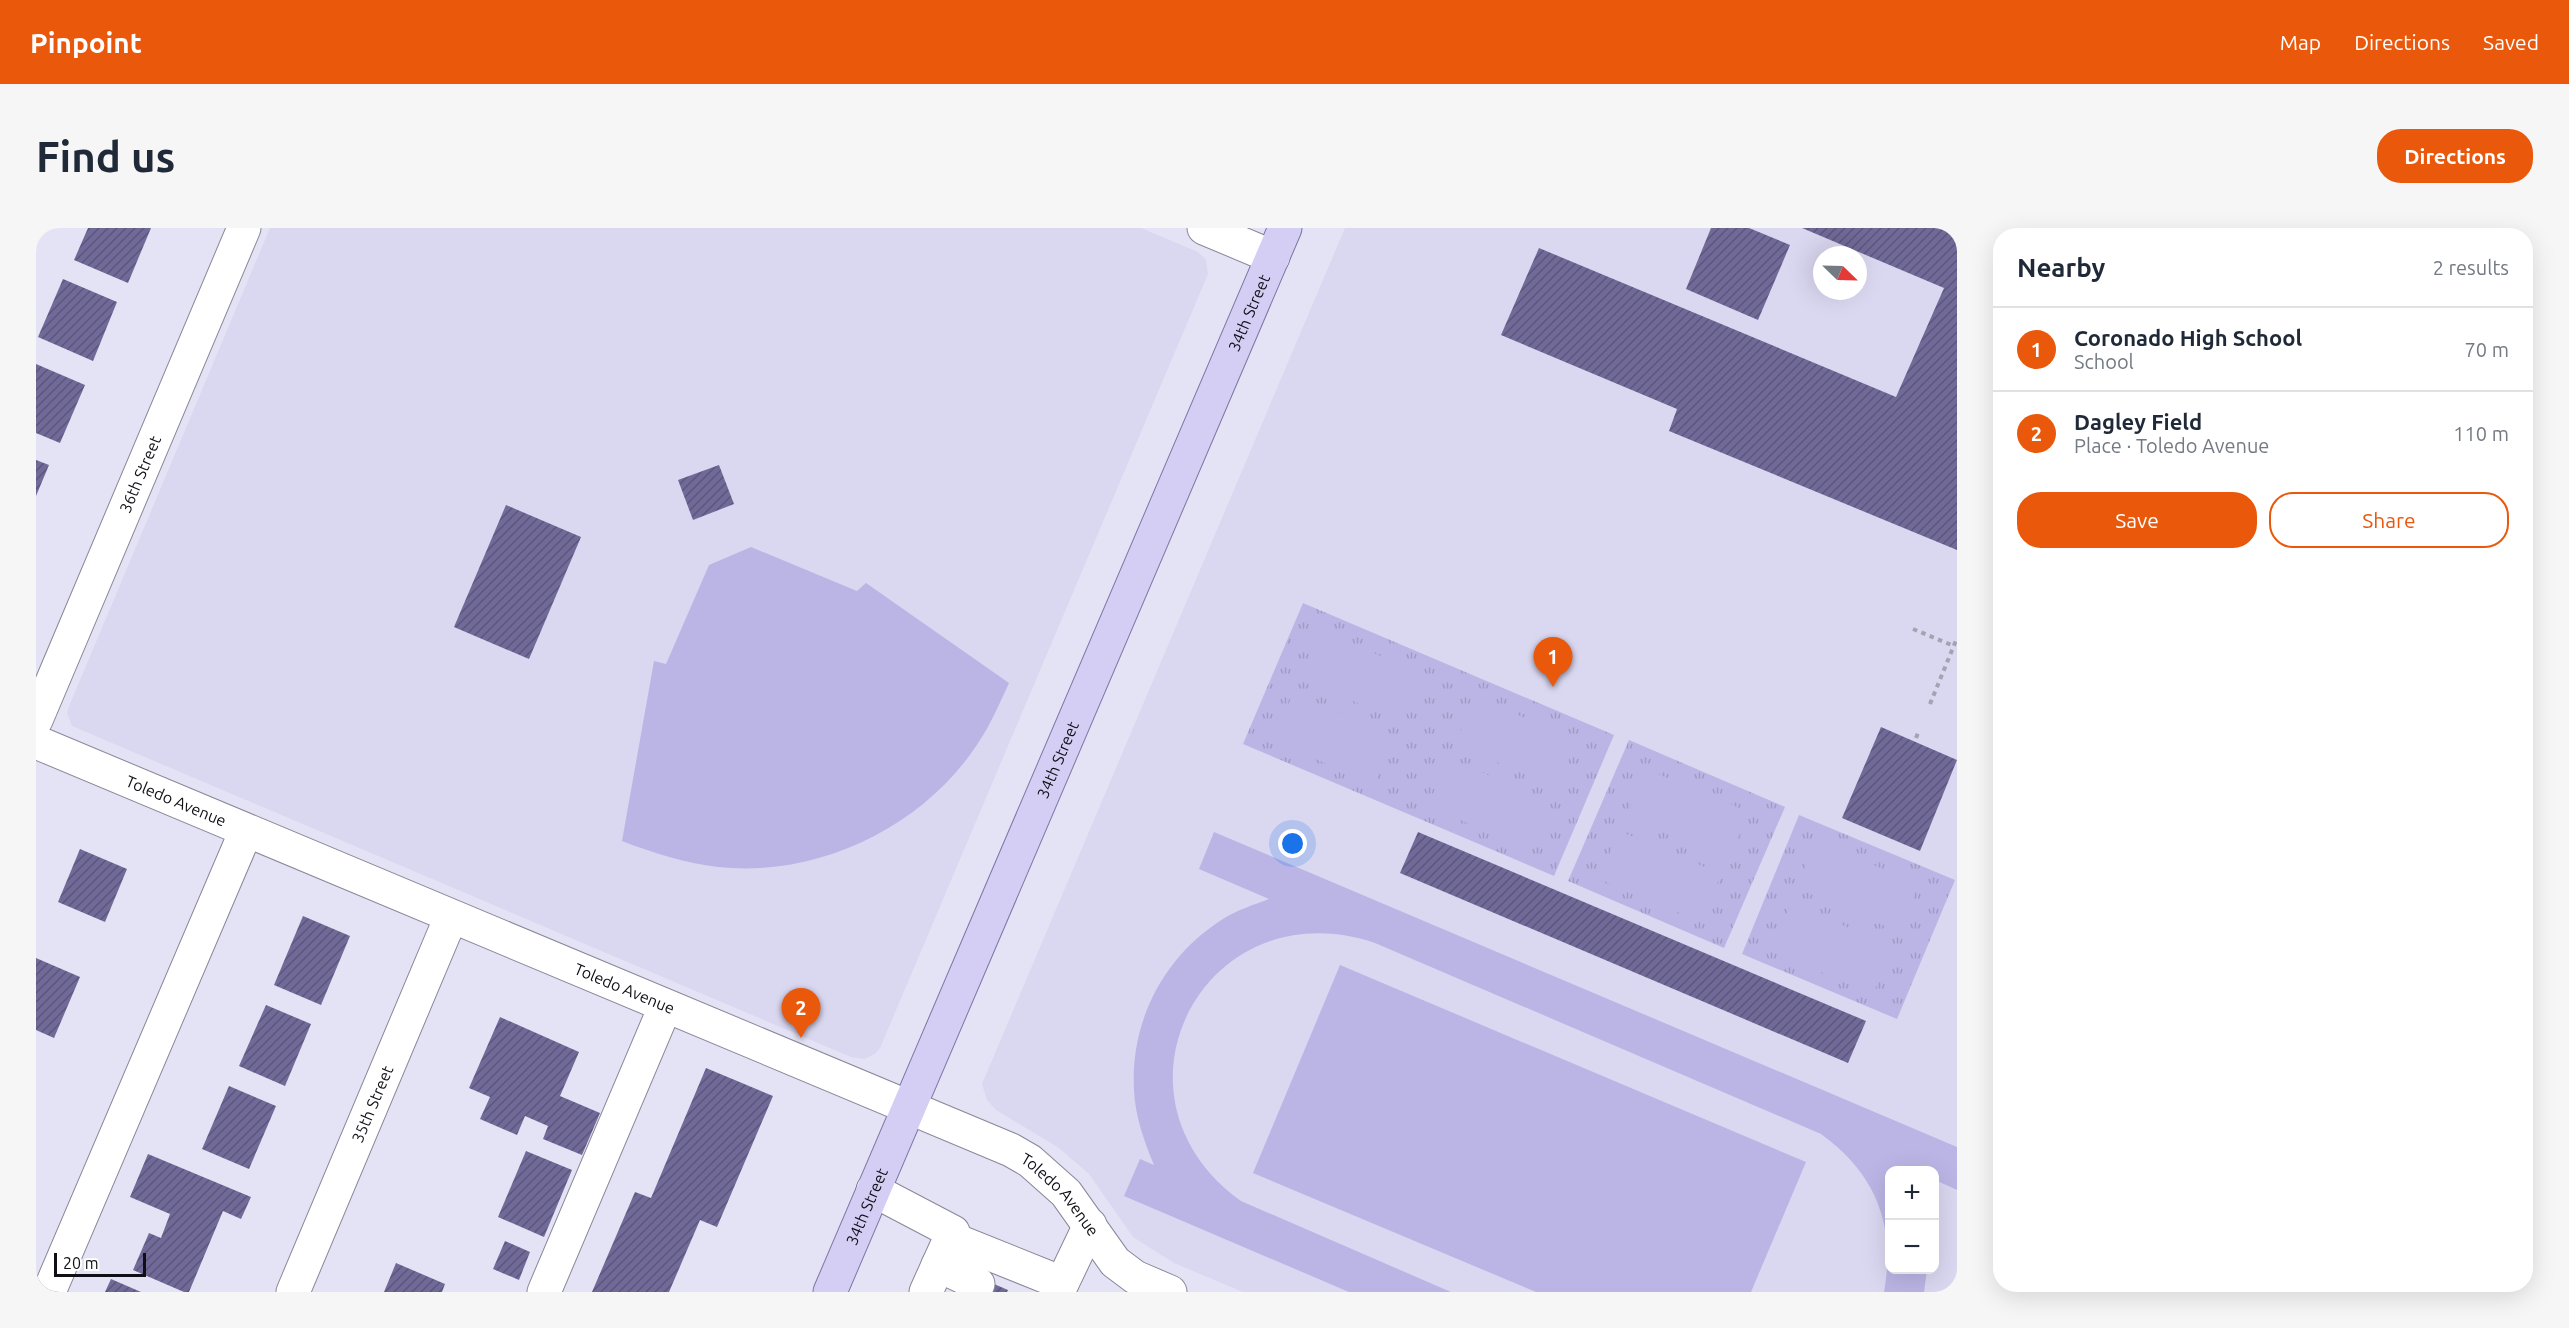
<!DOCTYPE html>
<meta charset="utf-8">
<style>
:root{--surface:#fff;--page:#f6f6f7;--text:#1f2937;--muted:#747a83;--line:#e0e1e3;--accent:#ea580c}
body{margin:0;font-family:Ubuntu,sans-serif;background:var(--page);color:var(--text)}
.controls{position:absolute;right:18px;bottom:18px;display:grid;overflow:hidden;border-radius:12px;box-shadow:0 6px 24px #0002}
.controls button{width:54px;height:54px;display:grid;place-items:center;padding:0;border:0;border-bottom:2px solid var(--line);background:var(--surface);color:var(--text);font:30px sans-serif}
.compass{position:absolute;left:1777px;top:18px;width:54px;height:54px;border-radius:50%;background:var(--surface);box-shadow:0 6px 24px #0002;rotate:113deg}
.scale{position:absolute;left:18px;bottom:15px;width:92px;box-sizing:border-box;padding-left:6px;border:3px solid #100f15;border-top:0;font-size:16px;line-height:21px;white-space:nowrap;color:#100f15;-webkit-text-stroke:4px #fff;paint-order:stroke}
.you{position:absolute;left:1257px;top:616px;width:21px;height:21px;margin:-15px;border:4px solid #fff;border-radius:50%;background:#1a73e8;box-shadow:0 0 0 9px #1a73e833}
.badge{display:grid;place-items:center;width:39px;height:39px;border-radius:50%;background:var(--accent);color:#fff;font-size:20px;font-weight:700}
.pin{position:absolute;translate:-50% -50px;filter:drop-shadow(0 2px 3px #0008)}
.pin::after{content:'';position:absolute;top:32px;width:21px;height:18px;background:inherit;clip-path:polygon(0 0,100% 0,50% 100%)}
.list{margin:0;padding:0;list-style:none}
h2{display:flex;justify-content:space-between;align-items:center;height:78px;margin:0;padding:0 24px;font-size:26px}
h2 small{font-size:20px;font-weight:400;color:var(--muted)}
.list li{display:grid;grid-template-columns:39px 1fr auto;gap:18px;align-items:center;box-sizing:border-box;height:84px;padding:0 24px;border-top:2px solid var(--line)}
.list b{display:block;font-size:22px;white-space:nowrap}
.list p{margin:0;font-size:20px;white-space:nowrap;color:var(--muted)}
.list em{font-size:20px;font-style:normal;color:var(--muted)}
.actions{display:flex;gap:12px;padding:18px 24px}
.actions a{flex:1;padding:14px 0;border:2px solid var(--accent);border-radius:24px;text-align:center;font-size:21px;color:var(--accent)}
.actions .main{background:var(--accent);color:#fff}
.map{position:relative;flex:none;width:1921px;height:1064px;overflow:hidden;border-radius:24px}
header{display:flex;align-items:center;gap:36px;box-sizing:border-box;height:84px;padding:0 30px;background:var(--accent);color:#fff}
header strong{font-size:28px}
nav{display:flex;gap:33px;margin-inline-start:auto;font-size:21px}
.intro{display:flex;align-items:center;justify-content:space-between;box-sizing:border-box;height:144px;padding:0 36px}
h1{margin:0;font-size:42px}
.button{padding:15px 27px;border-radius:24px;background:var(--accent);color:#fff;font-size:21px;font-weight:700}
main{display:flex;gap:36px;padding:0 36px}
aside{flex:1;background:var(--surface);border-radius:24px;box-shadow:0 6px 24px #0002}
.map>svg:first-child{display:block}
.built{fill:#dad7f1;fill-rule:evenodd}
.grass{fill:url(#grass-tufts)}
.garden{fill:#bbb5e5}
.building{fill:url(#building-hatch)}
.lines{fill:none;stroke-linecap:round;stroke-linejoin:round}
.minor-casing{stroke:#898798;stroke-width:35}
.major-casing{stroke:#7d76a3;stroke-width:35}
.path{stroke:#a4a3b2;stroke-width:4;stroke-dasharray:4.5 4.5;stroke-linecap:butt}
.minor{stroke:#fff;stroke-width:33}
.major{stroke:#d4cef5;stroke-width:33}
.labels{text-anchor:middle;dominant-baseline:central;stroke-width:5;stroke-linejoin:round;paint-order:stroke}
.street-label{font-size:16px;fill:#100f15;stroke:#fff}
</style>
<header>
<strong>Pinpoint</strong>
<nav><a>Map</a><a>Directions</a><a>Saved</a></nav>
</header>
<div class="intro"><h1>Find us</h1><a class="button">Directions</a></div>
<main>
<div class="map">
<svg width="1921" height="1064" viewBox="0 0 1921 1064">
<defs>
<pattern id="grass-tufts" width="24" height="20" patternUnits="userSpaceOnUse" patternTransform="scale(1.5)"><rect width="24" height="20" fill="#bbb5e5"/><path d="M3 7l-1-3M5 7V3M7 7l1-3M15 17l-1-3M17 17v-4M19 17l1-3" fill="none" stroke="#a09ac4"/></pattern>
<pattern id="building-hatch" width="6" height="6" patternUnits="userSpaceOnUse" patternTransform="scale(1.5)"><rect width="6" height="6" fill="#716a98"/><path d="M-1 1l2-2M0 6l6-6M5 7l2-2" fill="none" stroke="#5b567b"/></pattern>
</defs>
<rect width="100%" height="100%" fill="#e4e2f5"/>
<!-- built -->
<g class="built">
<polygon points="234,0 1105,0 1162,24 1170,32 1172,46 844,820 839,826 828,831 815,829 36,498 31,484 34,476"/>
<path d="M1309,0h612v1064h-714l-69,-29 -41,-26 -44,-63 -30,-26 -63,-38 -9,-10 -5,-16zM1786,27h36v36h-36zM1854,942h44v100h-44z"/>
</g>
<!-- grass -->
<g class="grass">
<polygon points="1267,375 1578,507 1518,648 1207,516"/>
<polygon points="1593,512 1749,579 1688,720 1532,653"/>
<polygon points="1763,587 1919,652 1861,791 1706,726"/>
</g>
<!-- garden -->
<g class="garden">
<path d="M715,319l106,44 9,-8 143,100c-9,19 -17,39 -29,57 -54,86 -161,138 -262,127 -33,-4 -65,-14 -96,-26l32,-180 12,3 43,-99z"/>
<polygon points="1284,402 1386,446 1366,494 1263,450"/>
<polygon points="1257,465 1360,508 1339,556 1237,513"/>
<polygon points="1439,469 1541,512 1521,560 1419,516"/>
<polygon points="1412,530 1515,574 1494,622 1392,578"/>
<polygon points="1610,541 1713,584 1693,632 1590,589"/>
<polygon points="1583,603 1685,646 1665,694 1563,651"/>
<path d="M1178,604l743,315v43l-22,-10 -1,-10h-22l-6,-2 1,2h-17v100h37l-3,22h-40c12,-67 -8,-118 -63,-158l-446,-191c-171,-57 -280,153 -134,258l210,91h-102l-225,-96 16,-37 14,6c-10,-24 -19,-49 -20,-75 -4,-69 30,-134 89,-171 14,-9 30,-14 46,-20l-70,-30z"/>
<polygon points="1780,613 1883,656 1863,704 1760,660"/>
<polygon points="1755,675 1857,719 1837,766 1735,723"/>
<polygon points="1304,737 1770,934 1715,1064 1500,1064 1217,945"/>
</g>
<!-- building -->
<g class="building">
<polygon points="52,0 115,0 92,55 38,32"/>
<polygon points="1675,0 1713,0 1754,17 1722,92 1650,61"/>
<polygon points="1766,0 1921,0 1921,322 1633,203 1641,181 1465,107 1503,20 1860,169 1908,60"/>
<polygon points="27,51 81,74 57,133 2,109"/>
<polygon points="0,136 49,157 24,215 0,205"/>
<polygon points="0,232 13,237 0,268"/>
<polygon points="683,237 698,276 657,292 642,252"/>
<polygon points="470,277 545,309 493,431 418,399"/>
<polygon points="1845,499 1921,532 1884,623 1806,590"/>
<polygon points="1382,604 1830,793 1812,835 1364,645"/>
<polygon points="44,621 91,641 69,694 22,674"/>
<polygon points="267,688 314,708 285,777 238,757"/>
<polygon points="0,730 44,749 18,810 0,802"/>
<polygon points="230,777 275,796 249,858 203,838"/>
<polygon points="464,789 543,824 524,868 564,885 546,927 507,911 512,898 489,888 481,907 444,891 454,869 433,860"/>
<polygon points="670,840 737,868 681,999 664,992 633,1064 556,1064 599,964 615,970"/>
<polygon points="193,858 240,878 213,941 166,921"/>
<polygon points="490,923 536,942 508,1009 462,989"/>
<polygon points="112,926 215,969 205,991 187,983 153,1064 148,1064 97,1042 113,1005 125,1010 134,986 94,969"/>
<polygon points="469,1013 494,1024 483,1052 457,1041"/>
<polygon points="360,1035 409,1056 406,1064 348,1064"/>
<polygon points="944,1050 972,1062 971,1064 938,1064"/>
<polygon points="75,1051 105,1064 69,1064"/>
</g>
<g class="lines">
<!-- minor casing -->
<g class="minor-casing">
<g id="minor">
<polyline points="1168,0 1237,29"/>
<path id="s1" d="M0,492l208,-492"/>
<path id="s2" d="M0,514l975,408 19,11 36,32 49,69 20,15 35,15"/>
<polyline points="837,962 917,1004 890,1064"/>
<polyline points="914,1010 1026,1055"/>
<polyline points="902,1037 942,1056"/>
<polyline points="13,1064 210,603"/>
<path id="s3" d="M257,1064l158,-375"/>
<polyline points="508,1064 629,779"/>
<polyline points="1022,1064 1054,997"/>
</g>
</g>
<!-- major casing -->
<g class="major-casing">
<g id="major">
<path id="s4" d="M794,1064l455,-1064"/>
</g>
</g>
<!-- path -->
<g class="path">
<polyline points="1877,401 1918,418"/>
<polyline points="1894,476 1921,410"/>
<polyline points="1880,510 1882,505"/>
</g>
<!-- minor -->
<use href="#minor" class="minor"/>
<!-- major -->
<use href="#major" class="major"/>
</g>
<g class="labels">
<!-- street labels -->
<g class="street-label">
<text stroke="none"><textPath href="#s4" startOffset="1065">34th Street</textPath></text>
<text stroke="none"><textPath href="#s1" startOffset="267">36th Street</textPath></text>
<text stroke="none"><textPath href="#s4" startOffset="579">34th Street</textPath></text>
<text stroke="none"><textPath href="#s2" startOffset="152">Toledo Avenue</textPath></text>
<text stroke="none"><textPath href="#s2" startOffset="638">Toledo Avenue</textPath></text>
<text stroke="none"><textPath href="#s3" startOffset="204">35th Street</textPath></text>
<text stroke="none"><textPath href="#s2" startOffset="1124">Toledo Avenue</textPath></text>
<text stroke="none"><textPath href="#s4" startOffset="93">34th Street</textPath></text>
</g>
</g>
</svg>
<div class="controls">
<button>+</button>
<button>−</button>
</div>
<svg class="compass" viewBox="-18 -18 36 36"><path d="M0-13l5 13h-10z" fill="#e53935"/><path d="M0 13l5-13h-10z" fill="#747a83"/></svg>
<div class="scale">20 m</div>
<div class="you"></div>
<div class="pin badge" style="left:1517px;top:459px">1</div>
<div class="pin badge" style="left:765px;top:810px">2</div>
</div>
<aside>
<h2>Nearby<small>2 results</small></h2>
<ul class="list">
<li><span class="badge">1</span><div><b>Coronado High School</b><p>School</p></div><em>70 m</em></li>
<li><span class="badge">2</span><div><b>Dagley Field</b><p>Place · Toledo Avenue</p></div><em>110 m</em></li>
</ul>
<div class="actions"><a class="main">Save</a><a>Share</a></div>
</aside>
</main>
